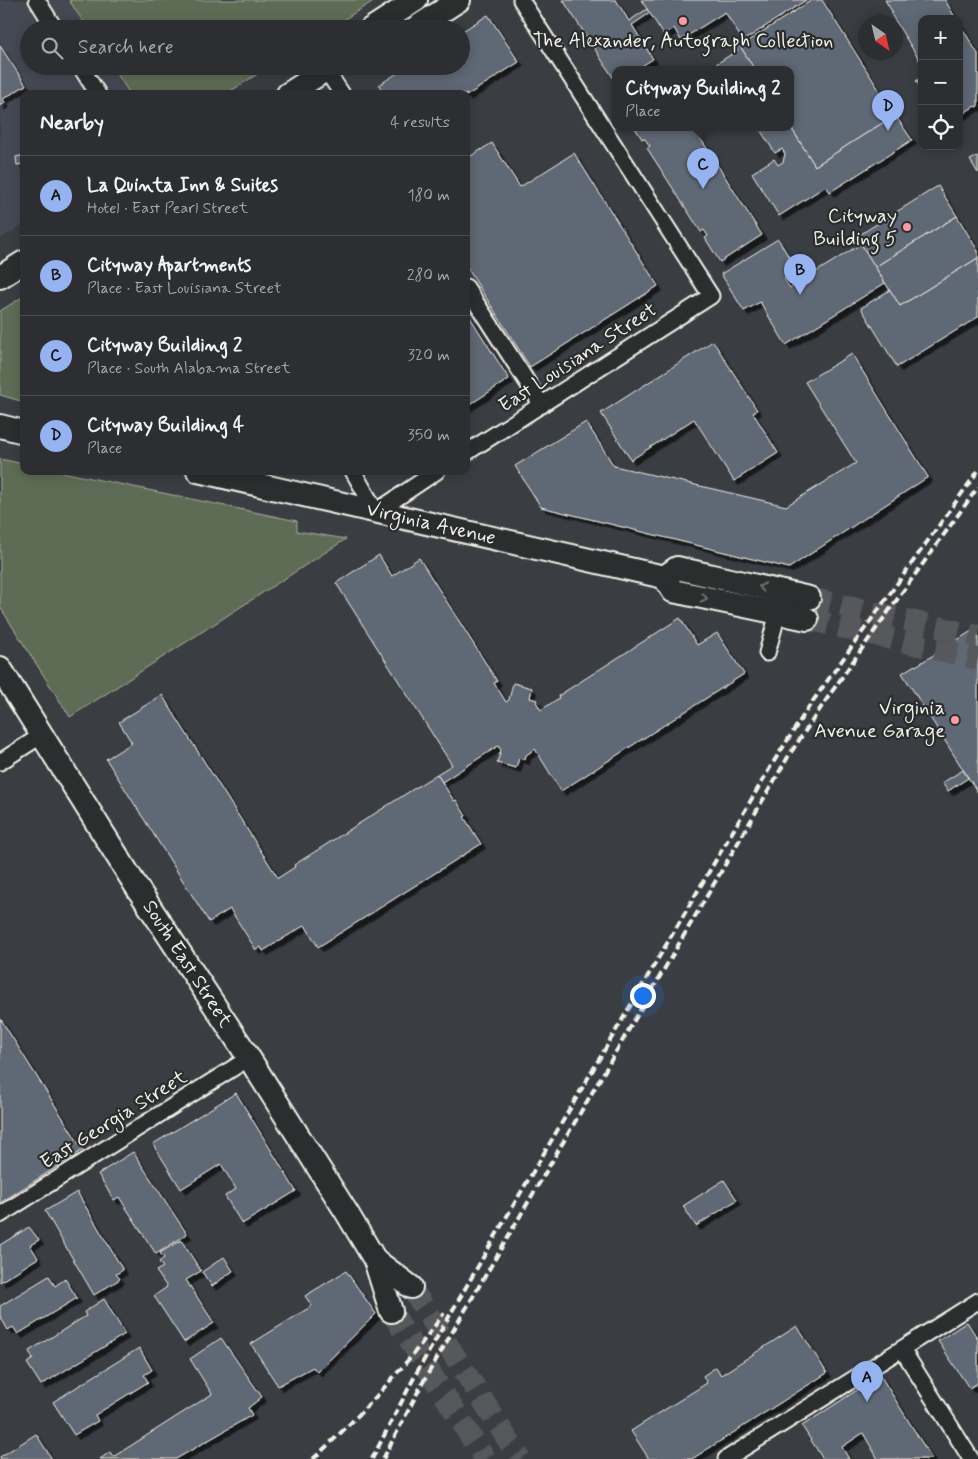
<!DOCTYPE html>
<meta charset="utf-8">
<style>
:root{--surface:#2c2e32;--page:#34363a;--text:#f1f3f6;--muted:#a6a8ac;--line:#484a4d;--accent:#95b2f1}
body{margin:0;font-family:Mynerve,sans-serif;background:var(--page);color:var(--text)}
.controls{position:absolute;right:15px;top:15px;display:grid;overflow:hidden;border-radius:10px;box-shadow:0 2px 12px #0003}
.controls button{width:45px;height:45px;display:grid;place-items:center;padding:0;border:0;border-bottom:1px solid var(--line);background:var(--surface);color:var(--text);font:25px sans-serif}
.compass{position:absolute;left:858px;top:15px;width:45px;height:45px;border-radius:50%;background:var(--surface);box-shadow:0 2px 12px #0003;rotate:146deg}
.you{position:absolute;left:642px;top:995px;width:18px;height:18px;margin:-12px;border:4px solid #fff;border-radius:50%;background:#1a73e8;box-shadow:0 0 0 8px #1a73e833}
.badge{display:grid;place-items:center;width:32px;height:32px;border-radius:50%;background:var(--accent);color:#111;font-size:16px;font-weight:700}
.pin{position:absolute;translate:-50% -41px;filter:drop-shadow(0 1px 2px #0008)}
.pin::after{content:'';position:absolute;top:26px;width:18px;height:15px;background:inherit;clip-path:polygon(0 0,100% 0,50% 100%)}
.popup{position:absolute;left:612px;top:66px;width:182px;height:65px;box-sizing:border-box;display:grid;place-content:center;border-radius:10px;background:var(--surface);filter:drop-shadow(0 1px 4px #0005);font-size:16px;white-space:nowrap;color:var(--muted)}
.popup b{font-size:19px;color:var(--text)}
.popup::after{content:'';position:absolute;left:50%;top:100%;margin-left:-10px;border:10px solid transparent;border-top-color:var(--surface)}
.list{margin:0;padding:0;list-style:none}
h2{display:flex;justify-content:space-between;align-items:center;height:65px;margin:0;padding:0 20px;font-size:21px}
h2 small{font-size:16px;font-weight:400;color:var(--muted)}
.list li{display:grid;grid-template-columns:32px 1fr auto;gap:15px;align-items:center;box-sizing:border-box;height:80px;padding:0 20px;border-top:1px solid var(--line)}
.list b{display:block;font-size:19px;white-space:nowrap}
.list p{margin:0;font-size:16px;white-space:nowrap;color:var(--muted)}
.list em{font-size:16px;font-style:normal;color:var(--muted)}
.icon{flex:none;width:28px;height:28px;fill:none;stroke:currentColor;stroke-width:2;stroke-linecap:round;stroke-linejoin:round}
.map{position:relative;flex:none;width:978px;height:1459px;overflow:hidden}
.search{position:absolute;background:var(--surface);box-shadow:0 2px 12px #0003;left:20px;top:20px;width:450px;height:55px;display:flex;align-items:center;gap:12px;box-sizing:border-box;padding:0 18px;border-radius:28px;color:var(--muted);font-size:19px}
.panel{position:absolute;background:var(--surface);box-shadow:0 2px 12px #0003;left:20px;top:90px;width:450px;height:385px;border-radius:10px}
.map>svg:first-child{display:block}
.built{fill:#454a52}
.green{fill:#5f6c54;stroke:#aaae9e}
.building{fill:#5e6775;stroke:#f4f1e8;filter:url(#shadow)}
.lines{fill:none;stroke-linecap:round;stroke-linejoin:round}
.secondary-tunnel{stroke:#56595c;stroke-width:22;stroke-dasharray:22 11;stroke-linecap:butt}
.street-casing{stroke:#f4f1e8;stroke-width:19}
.secondary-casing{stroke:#f4f1e8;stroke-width:26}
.street{stroke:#2a2d2e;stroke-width:15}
.secondary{stroke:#2a2d2e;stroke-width:22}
.rail{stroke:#f4f1e8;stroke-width:4;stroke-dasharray:8 4;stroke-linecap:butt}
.oneway{stroke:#71726f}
.poi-dot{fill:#ff9aa2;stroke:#2a2d2e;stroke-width:2}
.labels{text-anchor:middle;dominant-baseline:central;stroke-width:4.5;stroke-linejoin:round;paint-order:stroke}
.poi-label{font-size:20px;fill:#f4f1e8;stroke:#2a2d2e;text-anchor:end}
.street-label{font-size:20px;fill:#f4f1e8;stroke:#2a2d2e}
</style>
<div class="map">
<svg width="978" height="1459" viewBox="0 0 978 1459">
<defs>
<filter id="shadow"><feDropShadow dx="4.5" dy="4.5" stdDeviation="0" flood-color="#0009"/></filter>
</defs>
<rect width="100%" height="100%" fill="#3a3e43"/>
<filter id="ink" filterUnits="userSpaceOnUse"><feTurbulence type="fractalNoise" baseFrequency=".02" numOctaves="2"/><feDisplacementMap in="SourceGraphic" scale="10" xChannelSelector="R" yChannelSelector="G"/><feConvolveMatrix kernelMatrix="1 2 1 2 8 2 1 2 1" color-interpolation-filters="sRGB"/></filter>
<g filter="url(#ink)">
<!-- built -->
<polygon class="built" points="0,0 375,0 330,29 29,29 29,66 271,66 228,94 24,94 24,224 0,239"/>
<!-- green -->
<g class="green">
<polygon points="69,0 375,0 329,29 88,29"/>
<polygon points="112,66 270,66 226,94 130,94"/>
<polygon points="24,296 24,402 0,395 0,311"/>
<polygon points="0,459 24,464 24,471 57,471 297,521 297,531 346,539 70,717 0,607"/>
</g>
<!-- building -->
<g class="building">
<polygon points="563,0 616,0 629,21 647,9 650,13 632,25 653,59 635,70 616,70 616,82"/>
<polygon points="641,0 806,0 743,41 725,12 681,40 674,28 664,35"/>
<polygon points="812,0 822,0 895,115 815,166 790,126 790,70 755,70 740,46"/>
<polygon points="885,0 945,0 956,19 922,19 922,60 920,61 891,14 893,13"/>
<polygon points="488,15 519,62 466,96 466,94 384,94 379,85 408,66 461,66 461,32"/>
<polygon points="959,23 978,54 978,106 976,107 975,106 959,116"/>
<polygon points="0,46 26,85 3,99 5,103 0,106"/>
<polygon points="740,46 755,70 707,70 738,50 735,48"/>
<polygon points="922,77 922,87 921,88 916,81"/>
<polygon points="895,115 912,140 830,192 826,186 779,216 752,173 774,159 778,165 783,162 785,154 782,149 775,153 759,128 790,128 790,126 815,166"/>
<polygon points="635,128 694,128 762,235 720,262 705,238 708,236 704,230 701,232 647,148 650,146 644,138 642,139"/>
<polygon points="492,143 520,187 574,153 658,286 530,367 466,266 466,159"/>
<polygon points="24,155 24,164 17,165 16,157"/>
<polygon points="978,156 978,173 970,160"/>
<polygon points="938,186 957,216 875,267 856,237"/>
<polygon points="957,216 978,251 978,258 900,306 875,267"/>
<polygon points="778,239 797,270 784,279 790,288 861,244 885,283 786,345 760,302 744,311 721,274"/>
<polygon points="978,258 978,317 897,367 861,308 890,290 900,306"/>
<polygon points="468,314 509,379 466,407 466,315"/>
<polygon points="713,341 757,410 753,413 778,453 734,481 694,419 631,460 601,413"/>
<polygon points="852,354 928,477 789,568 541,507 515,466 586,422 614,466 786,506 856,463 805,382"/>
<polygon points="379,555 392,576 419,558 497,681 494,683 506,702 509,700 513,683 532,688 530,698 537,700 536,702 541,710 559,698 558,696 680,618 697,645 717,633 744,674 561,791 535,749 526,755 525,760 519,758 516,768 497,763 501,750 498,746 442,782 437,774 452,765 336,583"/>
<polygon points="978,627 978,793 902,673 915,665 916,666"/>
<polygon points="162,695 278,878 295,867 294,865 437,774 454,801 456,800 466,816 464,817 481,844 318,947 305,925 263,951 261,947 256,950 230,909 209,922 106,759 132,743 119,722"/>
<polygon points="963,770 968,778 948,791 942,783"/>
<polygon points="0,1018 83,1150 0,1203"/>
<polygon points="236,1093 296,1191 242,1224 225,1196 236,1189 221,1164 181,1189 153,1144"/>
<polygon points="133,1152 187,1234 156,1254 119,1197 114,1200 98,1174"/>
<polygon points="724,1180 737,1200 696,1226 683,1206"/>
<polygon points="77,1192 123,1270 116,1274 120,1279 94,1295 45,1211"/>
<polygon points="29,1227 39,1240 30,1245 38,1258 0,1282 0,1245"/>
<polygon points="181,1240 201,1271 186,1280 214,1323 184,1342 154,1296 167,1287 156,1271 163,1267 159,1262 164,1258 160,1253"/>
<polygon points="224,1257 233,1271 212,1286 202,1272"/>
<polygon points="346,1271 376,1314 317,1372 313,1367 278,1386 251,1344 312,1306 305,1296"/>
<polygon points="49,1276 55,1286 65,1279 77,1298 18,1334 13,1327 8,1330 0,1316 0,1306"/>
<polygon points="104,1299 125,1334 41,1385 27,1363 33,1359 29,1351 86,1316 84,1312"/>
<polygon points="967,1322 978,1339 978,1383 969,1388 938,1341"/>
<polygon points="797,1326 827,1373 692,1459 649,1459 631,1431 707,1383 703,1376 716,1367 721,1375"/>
<polygon points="221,1338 262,1397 248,1408 252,1415 176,1459 100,1459 110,1452 113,1457 212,1394 190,1359"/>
<polygon points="139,1348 152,1370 144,1375 148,1382 95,1415 98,1421 74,1435 53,1402"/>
<polygon points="880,1375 932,1459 878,1459 863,1433 842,1447 849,1459 823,1459 802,1426"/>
<polygon points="36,1434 52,1459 0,1459 0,1457"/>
</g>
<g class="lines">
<!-- secondary-tunnel -->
<g class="secondary-tunnel">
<polyline points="809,598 978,636"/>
<polyline points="807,619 978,659"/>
<polyline points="411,1287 520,1459"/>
<polyline points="391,1311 485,1459"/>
</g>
<!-- street casing -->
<g class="street-casing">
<g id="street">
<polyline points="37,0 55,29"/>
<polyline points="80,66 98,94"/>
<polyline points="326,70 342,94"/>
<polyline points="466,287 542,405"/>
<polyline points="466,453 711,296 521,0"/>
<polyline points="353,471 376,512 437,471"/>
<polyline points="767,653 778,613"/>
<polyline points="0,762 42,735"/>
<polyline points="0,1215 249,1058"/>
<polyline points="902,1349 971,1459"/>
<polyline points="726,1459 978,1301"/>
</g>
</g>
<!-- secondary casing -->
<g class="secondary-casing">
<g id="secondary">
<polyline points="371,29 416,0"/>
<polyline points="414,29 459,0"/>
<polyline points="288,94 332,66"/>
<polyline points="0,277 24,262"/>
<polyline points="0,426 24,432"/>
<polyline points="198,471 664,577 673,591 807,619"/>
<polyline points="664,577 677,568 809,598"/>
<polyline points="0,668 136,886 249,1058 347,1213 375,1260 391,1311"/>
<polyline points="375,1260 411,1287"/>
</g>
</g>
<!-- street -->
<use href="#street" class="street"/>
<!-- secondary -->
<use href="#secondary" class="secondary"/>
<!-- rail -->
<g class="rail">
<path d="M313,1459c49,-45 93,-92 131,-146"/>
<polyline points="372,1459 417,1372 503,1223 771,766 810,705 978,471"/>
<path d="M383,1459l39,-75 366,-627c60,-92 126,-180 190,-270"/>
</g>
</g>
<!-- one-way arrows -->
<defs><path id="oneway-chevron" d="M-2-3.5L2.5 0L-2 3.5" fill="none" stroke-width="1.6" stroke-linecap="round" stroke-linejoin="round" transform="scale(1.25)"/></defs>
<g class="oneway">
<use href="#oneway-chevron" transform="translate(762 587) rotate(-168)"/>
<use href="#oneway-chevron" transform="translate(704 598) rotate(12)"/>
</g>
</g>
<!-- markers -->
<g class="poi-dot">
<circle cx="683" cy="21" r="5"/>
<circle cx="907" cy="227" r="5"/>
<circle cx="955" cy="720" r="5"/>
</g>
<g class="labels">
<!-- poi labels -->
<g class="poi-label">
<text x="683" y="41" text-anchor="middle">The Alexander, Autograph Collection</text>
<text x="897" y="216">Cityway<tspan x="897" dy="23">Building 5</tspan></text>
<text x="945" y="708">Virginia<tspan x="945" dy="23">Avenue Garage</tspan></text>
</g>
<!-- street labels -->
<g class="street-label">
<text transform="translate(578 358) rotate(-33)">East Louisiana Street</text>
<text transform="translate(431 524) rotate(13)">Virginia Avenue</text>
<text transform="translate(187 964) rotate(57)">South East Street</text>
<text transform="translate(114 1120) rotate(-32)">East Georgia Street</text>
</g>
</g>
</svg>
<div class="controls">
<button>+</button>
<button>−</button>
<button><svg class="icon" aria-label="locate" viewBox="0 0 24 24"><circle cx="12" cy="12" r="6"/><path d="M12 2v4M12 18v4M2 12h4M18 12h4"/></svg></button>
</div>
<svg class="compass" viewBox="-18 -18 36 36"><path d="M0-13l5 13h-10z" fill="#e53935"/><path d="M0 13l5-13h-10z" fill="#a6a8ac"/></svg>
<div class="you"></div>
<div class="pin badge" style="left:867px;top:1402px">A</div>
<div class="pin badge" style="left:800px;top:295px">B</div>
<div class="pin badge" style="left:703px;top:189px">C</div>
<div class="popup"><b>Cityway Building 2</b>Place</div>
<div class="pin badge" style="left:888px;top:131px">D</div>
<div class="search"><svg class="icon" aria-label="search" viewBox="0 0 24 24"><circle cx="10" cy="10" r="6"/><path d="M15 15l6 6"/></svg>Search here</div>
<section class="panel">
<h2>Nearby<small>4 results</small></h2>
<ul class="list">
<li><span class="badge">A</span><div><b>La Quinta Inn &amp; Suites</b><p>Hotel · East Pearl Street</p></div><em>180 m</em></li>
<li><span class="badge">B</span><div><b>Cityway Apartments</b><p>Place · East Louisiana Street</p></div><em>280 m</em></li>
<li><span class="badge">C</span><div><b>Cityway Building 2</b><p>Place · South Alabama Street</p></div><em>320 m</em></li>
<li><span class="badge">D</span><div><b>Cityway Building 4</b><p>Place</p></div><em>350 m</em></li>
</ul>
</section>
</div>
